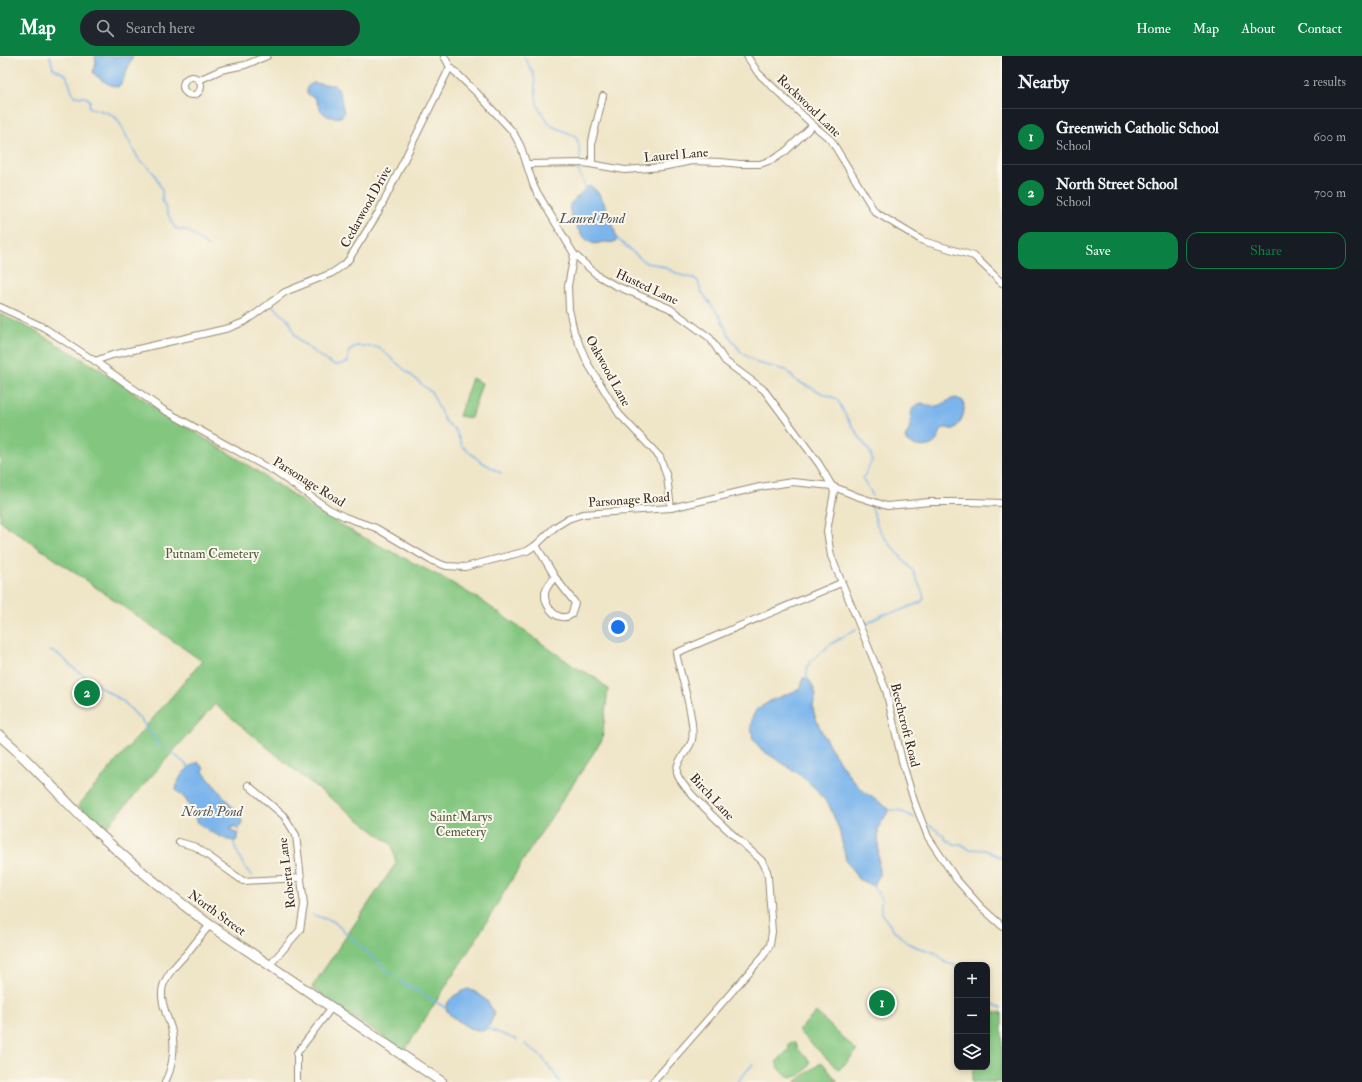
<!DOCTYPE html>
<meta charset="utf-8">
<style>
:root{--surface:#171b24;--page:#20242c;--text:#f1f3f6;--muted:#9ea1a6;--line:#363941;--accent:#0b8043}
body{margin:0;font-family:"IM FELL Double Pica",serif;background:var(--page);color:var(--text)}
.controls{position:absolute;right:12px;bottom:12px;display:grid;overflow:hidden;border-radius:8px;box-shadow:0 2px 6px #0003}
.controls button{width:36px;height:36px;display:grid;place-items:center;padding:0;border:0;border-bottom:1px solid var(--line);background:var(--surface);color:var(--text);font:20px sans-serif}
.you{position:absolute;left:618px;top:571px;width:14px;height:14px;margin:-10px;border:3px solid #fff;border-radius:50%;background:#1a73e8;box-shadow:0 0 0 6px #1a73e833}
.badge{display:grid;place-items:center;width:26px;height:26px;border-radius:50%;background:var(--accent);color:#fff;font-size:13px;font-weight:700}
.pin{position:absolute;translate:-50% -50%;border:2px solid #fff;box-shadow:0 1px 4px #0006}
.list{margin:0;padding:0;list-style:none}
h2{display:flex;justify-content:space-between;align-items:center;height:52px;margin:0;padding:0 16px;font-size:17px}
h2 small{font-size:13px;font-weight:400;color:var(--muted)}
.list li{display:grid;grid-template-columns:26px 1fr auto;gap:12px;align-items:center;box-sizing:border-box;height:56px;padding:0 16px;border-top:1px solid var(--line)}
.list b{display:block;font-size:15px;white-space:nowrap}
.list p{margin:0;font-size:13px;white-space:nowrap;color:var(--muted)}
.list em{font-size:13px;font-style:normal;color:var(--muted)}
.actions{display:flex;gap:8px;padding:12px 16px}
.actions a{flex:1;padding:9px 0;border:1px solid var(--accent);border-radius:12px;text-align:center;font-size:14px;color:var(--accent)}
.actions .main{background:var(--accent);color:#fff}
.icon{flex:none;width:22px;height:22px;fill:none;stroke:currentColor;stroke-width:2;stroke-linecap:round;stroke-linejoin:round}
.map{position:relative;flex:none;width:1002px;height:1026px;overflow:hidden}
header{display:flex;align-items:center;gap:24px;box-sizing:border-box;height:56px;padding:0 20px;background:var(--accent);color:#fff}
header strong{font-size:19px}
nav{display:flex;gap:22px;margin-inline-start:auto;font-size:14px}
.search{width:280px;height:36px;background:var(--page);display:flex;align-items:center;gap:10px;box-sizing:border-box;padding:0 14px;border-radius:22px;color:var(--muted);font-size:15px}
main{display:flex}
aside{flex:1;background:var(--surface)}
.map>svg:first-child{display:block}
.green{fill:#82c67f;stroke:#5e784e}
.water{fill:#7cb5ec;stroke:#5c7085}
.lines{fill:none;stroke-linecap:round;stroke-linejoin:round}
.stream{stroke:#7cb5ec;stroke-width:1.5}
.street-casing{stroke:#958872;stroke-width:8}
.primary-casing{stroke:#958872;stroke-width:11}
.street{stroke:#fff;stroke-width:6}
.primary{stroke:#fff;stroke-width:9}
.labels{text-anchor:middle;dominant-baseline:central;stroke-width:4;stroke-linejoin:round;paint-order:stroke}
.street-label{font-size:13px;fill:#3b2a1e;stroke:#fbf7ec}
.park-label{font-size:13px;fill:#50593b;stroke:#fbf7ec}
.water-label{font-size:14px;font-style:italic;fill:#4e545c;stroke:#fbf7ec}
</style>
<header>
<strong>Map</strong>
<div class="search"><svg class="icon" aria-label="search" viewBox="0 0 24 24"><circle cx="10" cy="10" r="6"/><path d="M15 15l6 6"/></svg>Search here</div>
<nav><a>Home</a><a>Map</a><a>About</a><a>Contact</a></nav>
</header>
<main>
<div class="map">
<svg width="1002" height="1026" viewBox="0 0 1002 1026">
<rect width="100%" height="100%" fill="#fbf7ec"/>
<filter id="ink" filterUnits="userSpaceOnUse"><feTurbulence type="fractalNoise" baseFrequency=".025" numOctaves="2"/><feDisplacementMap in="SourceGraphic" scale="8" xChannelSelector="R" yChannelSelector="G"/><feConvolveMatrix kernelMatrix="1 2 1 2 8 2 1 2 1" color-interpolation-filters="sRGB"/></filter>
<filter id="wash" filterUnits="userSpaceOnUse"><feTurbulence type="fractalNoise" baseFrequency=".012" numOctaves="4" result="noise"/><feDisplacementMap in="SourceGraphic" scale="16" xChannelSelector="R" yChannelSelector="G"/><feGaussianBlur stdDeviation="0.9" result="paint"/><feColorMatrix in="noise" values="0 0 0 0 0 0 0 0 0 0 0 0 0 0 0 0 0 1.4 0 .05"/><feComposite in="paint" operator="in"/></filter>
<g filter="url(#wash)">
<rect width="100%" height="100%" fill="#efe5c7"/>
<!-- green -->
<g class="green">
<polygon points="0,258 33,274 101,314 165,358 240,404 317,455 361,480 447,524 482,545 575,611 595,621 608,633 602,684 529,795 478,880 405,994 344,956 312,931 396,807 392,789 303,721 215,648 105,773 78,750 202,605 0,465"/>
<polygon points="472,322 482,327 471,362 459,360"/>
<polygon points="816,956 857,995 839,1014 798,975"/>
<polygon points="1002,956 1002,1026 971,1026 974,1011 987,1011 987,962 988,957"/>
<path d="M791,986l5,1c1,9 10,11 14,19 -8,20 -26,20 -34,0l13,-13v-5z"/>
<polygon points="822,1006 838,1026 795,1026"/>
</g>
<!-- water -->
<g class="water">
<path d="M95,0h38l-11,26 -4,5c-7,0 -22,-10 -25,-15l3,-9z"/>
<path d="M313,27l20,2 4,2 4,11 3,15 -3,4c-17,2 -20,-5 -26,-19l-8,-4v-7z"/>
<path d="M591,130c13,9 23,39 26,54 -5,4 -7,2 -12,2 -5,0 -9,3 -13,1 -10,-3 -25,-29 -22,-39l17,-17z"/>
<path d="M956,342l7,3c3,12 -1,20 -9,28 -5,1 -8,-3 -12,0 -2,3 -3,8 -5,11 -7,10 -21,7 -30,2l-2,-4c2,-4 5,-8 5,-12 2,-11 -2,-19 12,-23 3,1 6,3 9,3 9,2 17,-7 25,-8z"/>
<path d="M803,622c8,-1 10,10 13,16 0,4 -3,8 -3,12 0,18 34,70 47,82 9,9 21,13 29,22l-11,18 1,48 -6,10 -15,-7 -12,-19 -7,-31 -10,-24 -15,-18 -15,-13 -37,-24 -9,-11 -2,-13 1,-8 4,-8 16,-10 26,-10 4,-6z"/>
<path d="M198,706l6,7 -1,3 38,45 1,7 -4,6 -3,-4 -5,3 5,4h4l-3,8 -8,-1 -17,-8 -13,-9 -12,-23 -10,-10c2,-14 10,-22 22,-28z"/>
<path d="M468,933c12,4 23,13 26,26l-6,13 -6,3 -13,-3 -18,-12 -6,-8c4,-10 12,-15 23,-19z"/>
</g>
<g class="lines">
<!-- stream -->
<g class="stream">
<path d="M50,0l3,12 13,7 8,21 11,1 5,3 -1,7c9,4 22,4 29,13l21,40c6,4 12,9 16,15 3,5 3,9 7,15v9l5,13 8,16 13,3 19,15"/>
<polyline points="524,0 534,19 537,48 543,59 552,70 575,80 578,85 580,97 580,104"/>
<polyline points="580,108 579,116 586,133"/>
<path d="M615,181l31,26 13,2 24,11 10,2 5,3 3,10 19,26 8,17 13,18 16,11 29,7 9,10 29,14 13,5 10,19 24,36 1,6 -9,18c1,7 9,11 9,18"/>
<path d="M273,250c5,5 11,10 16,15 4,4 3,10 6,14 5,7 33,29 41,30 3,0 8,-1 12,-3l1,-12 7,-4 22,1 54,46 13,28 11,10 6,15 18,15 21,12"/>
<polyline points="863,570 884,558 899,555 921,546 924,542 923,538 913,515 883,480 877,469 871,448"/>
<polyline points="50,595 59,599 78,616 83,618 86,622 94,624 100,631 123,645 142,665 149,675 153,677 156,688 161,690"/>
<polyline points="807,623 807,611 810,606 831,588 856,573"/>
<polyline points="169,694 189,711"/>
<polyline points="888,754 898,754 915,762"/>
<polyline points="928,768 943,779 945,783 954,788 961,788 969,793 985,794 1002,802"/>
<path d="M233,785c5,13 9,25 19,35"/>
<path d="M872,829l10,14c-1,4 -2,7 -1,10 1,9 19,29 27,34 8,5 18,6 27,10 7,4 9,12 18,11l4,4"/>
<polyline points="313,859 333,865 392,919"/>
<polyline points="400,925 446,952"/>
<polyline points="987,946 1002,952"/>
<polyline points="487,972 517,984"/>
<polyline points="525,988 543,1002 560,1026"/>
<polyline points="737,1026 753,1008"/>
</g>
</g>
</g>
<g filter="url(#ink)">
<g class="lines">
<!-- street casing -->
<g class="street-casing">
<g id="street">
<polyline points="444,0 450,11 477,37 513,76 521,91 534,131 574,198 597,219 614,229 669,252 710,282 725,305 764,334 819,408 832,430 834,436 827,475 831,500 886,634 902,705 914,745 928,781 956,823 981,851 1002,870"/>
<polyline points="747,0 758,17 813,69 831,84 875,156 923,185 974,200 1002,227"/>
<circle cx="192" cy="30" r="9"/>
<polyline points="199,24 221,14 245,9 267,0"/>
<polyline points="528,108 584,107 625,114 662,111 692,105 721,106 740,108 760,108 774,103 786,95 813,69"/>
<polyline points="592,108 592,85 603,40"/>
<polyline points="574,198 568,230 569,253 574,276 588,308 619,358 660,401 667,421 671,452"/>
<polyline points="0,251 43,271 95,305 162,353 275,416 329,453 345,461 376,472 430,504 446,510 465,511 527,495 536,489 555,471 568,463 583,458 671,452 760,431 792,426 832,430 856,440 887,450 930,446 971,446 1002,447"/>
<polyline points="95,305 112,299 229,272 244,266 254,259 285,236 332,217 345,208 349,203 378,157 450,11"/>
<path d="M536,489l19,32 20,26 -4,12c-13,8 -27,-8 -26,-22 1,-6 6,-11 10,-16"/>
<polyline points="248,729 284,760 296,779 304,849 300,874 269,910"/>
<polyline points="179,786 196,791 243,825 300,822"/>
<path d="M165,1026c8,-15 11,-38 6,-54 -4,-13 -12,-28 -8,-42 4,-13 16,-24 25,-34 7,-9 14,-18 22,-27"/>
<polyline points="297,1026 297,997 332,951"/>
<path d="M653,1026l111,-127 6,-10 2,-13 -4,-56 -1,-5 -5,-10c-16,-15 -82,-71 -85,-88 -2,-13 12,-21 15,-33 4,-18 -12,-67 -16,-87l165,-70"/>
</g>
</g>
<!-- primary casing -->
<g class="primary-casing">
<path id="primary" d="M0,680c34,28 61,62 93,92 36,35 77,67 117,97l232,157"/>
</g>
<!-- street -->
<use href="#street" class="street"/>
<!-- primary -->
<use href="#primary" class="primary"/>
</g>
</g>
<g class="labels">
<!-- street labels -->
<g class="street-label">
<text transform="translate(809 50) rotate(44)">Rockwood Lane</text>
<text transform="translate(676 99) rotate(-5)">Laurel Lane</text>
<text transform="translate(366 151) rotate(-61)">Cedarwood Drive</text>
<text transform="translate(647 231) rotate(25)">Husted Lane</text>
<text transform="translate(608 315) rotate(61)">Oakwood Lane</text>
<text transform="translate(309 426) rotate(32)">Parsonage Road</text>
<text transform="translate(629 444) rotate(-4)">Parsonage Road</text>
<text transform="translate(905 669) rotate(76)">Beechcroft Road</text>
<text transform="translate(712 741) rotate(47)">Birch Lane</text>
<text transform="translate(287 817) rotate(-97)">Roberta Lane</text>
<text transform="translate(217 857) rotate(36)">North Street</text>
</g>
<!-- park labels -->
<g class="park-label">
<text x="212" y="498">Putnam Cemetery</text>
<text x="461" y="761">Saint Marys<tspan x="461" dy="15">Cemetery</tspan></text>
</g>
<!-- water labels -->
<g class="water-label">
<text x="592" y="162">Laurel Pond</text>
<text x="212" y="755">North Pond</text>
</g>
</g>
</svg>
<div class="controls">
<button>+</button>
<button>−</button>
<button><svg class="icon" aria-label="layers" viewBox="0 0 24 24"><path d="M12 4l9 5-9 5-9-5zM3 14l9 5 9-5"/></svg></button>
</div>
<div class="you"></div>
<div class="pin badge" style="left:882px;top:947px">1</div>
<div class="pin badge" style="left:87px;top:637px">2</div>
</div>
<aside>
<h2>Nearby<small>2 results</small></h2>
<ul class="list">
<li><span class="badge">1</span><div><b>Greenwich Catholic School</b><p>School</p></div><em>600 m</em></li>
<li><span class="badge">2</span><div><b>North Street School</b><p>School</p></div><em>700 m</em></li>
</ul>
<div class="actions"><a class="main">Save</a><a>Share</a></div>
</aside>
</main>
